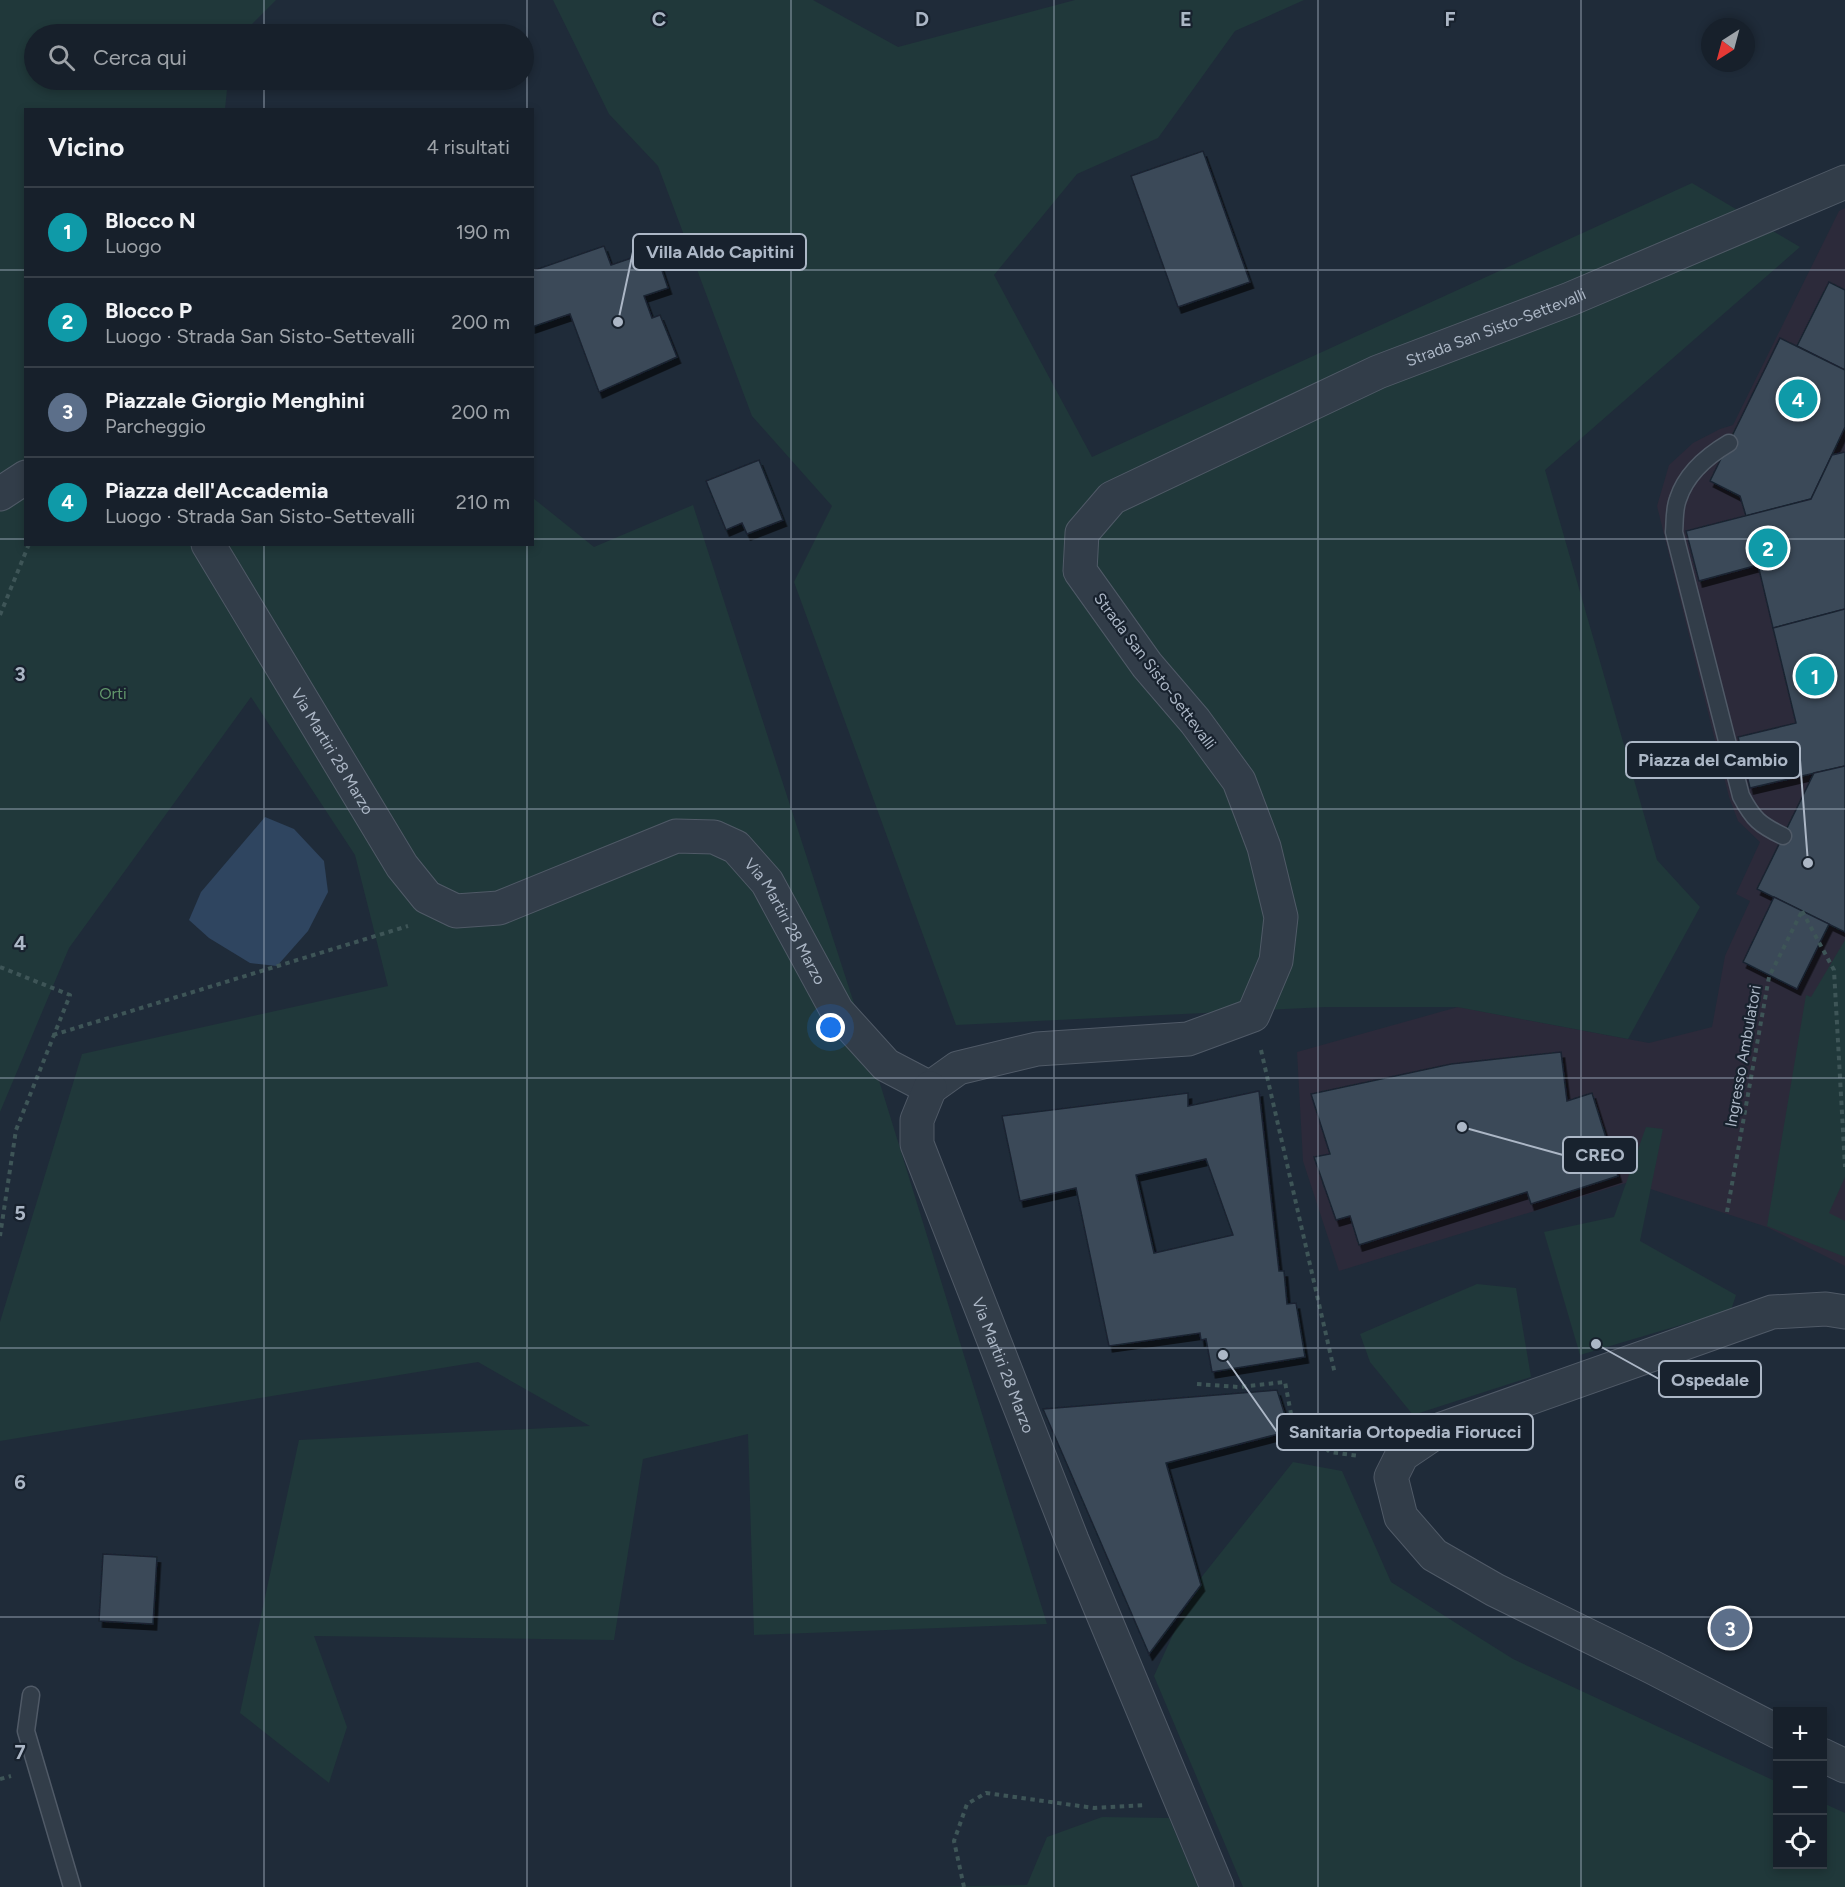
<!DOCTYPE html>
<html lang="it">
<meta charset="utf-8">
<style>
:root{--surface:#17202b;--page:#202833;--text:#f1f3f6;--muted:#9ea3a9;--line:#363e47;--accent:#bca0f2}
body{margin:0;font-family:Figtree,sans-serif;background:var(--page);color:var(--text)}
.controls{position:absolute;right:18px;bottom:18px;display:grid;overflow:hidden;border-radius:0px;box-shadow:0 3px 9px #0003}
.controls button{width:54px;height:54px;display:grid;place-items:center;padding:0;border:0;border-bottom:2px solid var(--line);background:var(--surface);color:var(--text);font:30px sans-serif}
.compass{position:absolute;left:1701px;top:18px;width:54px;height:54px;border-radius:50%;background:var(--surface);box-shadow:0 3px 9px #0003;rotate:216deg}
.you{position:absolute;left:831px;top:1028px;width:21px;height:21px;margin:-15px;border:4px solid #fff;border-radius:50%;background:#1a73e8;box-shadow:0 0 0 9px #1a73e833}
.badge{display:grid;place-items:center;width:39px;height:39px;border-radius:50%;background:var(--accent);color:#fff;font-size:20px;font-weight:700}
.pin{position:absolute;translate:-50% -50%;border:3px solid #fff;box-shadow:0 2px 6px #0006}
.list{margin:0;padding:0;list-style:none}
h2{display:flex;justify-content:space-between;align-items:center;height:78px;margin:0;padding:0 24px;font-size:26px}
h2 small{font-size:20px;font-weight:400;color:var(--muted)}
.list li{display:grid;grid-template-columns:39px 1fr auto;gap:18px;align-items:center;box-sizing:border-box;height:90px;padding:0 24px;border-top:2px solid var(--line)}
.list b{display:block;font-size:22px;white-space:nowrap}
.list p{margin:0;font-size:20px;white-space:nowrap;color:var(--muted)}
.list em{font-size:20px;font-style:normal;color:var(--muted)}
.icon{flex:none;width:33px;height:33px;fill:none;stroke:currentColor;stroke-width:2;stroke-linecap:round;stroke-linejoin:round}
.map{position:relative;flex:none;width:1845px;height:1887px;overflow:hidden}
.search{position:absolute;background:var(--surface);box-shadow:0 3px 9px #0003;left:24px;top:24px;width:510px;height:66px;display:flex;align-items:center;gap:15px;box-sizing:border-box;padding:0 21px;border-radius:33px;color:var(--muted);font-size:22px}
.panel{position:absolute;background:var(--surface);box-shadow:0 3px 9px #0003;left:24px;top:108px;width:510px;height:438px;border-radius:0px}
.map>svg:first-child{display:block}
.medical{fill:#2c2a3a}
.green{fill:#20383a}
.water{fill:#2f4560}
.building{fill:#3a4959;stroke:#1a2430;stroke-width:1.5;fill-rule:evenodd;filter:url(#shadow)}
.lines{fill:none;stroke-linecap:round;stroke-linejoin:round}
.service-casing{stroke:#505a67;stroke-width:19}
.minor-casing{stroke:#505a67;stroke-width:35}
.path{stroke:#3e5557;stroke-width:4;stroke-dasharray:4.5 4.5;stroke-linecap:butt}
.service{stroke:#323d49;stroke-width:16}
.minor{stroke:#323d49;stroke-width:33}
.grid{fill:none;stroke:#acb7c6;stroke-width:1.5;stroke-opacity:0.55}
.labels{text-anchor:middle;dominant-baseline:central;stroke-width:4.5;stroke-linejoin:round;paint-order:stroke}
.street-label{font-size:16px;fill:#acb7c6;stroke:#18222e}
.park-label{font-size:16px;fill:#62986c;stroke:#18222e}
.grid-label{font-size:20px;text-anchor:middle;font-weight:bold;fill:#acb7c6;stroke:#18222e;stroke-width:4.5;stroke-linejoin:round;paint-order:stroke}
.leader{fill:none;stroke:#acb7c6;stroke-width:2}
.callout-dot{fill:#acb7c6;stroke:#18222e;stroke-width:2}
.callout{fill:#18222e;stroke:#acb7c6;stroke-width:2}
.callout-label{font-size:18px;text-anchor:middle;font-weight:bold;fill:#acb7c6}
</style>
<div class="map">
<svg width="1845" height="1887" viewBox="0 0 1845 1887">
<defs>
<filter id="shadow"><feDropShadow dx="3.5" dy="6" stdDeviation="0" flood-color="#0009"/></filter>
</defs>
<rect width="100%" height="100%" fill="#1f2b39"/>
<!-- medical -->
<polygon class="medical" points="1845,208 1845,1266 1767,1227 1629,1182 1339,1271 1303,1161 1297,1052 1458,1007 1649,1043 1712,1027 1725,956 1750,901 1736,894 1760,842 1738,821 1729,797 1657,506 1669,465 1693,443 1720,429 1733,425 1839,211"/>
<!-- green -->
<g class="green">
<polygon points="0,0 276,0 242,34 34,34 34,80 228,80 225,109 26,110 26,544 532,544 533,498 594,547 693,505 882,1090 1047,1624 754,1635 748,1434 643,1459 614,1640 314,1636 347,1727 329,1783 240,1713 299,1440 590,1426 478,1362 0,1441 0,1322 82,1054 388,986 355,855 251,697 69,948 0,1112"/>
<polygon points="553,0 813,0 898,47 1075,0 1304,0 1235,31 1158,138 1077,174 994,275 1092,457 1692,183 1800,247 1545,470 1657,860 1700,907 1628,1039 1457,1007 1326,1007 956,1025 794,582 832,506 752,416 658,166 609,114"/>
<polygon points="1845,940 1845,1177 1829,1213 1845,1221 1845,1257 1767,1226 1806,995 1811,997"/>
<polygon points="1646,1127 1663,1129 1640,1241 1736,1295 1731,1310 1580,1355 1544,1232 1614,1217"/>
<polygon points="1477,1284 1516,1288 1531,1377 1413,1415 1370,1362 1360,1334"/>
<polygon points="1293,1462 1342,1471 1391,1582 1513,1659 1777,1782 1778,1864 1822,1864 1823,1803 1845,1813 1845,1887 1243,1887 1154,1676 1196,1584"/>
<polygon points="1102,1817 1169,1818 1198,1887 911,1887 1027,1885 1047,1837"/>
</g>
<!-- water -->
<polygon class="water" points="265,817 294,829 324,861 328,892 308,931 277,966 250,963 209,938 189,920 201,892"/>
<!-- building -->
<g class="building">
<polygon points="1203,151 1250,282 1178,307 1131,176"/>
<polygon points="604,246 611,265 655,250 668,288 644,296 652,318 660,315 677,357 599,392 570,314 532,327 532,271"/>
<polygon points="1829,282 1845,290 1845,370 1797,346"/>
<polygon points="1780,338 1845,370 1845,427 1811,499 1746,516 1740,496 1710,481"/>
<polygon points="1845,452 1845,609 1773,628 1758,565 1699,581 1686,531 1811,499 1832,455"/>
<polygon points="759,460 783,520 747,534 742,523 726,530 706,481"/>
<polygon points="1845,609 1845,766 1750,788 1738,737 1796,723 1773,628"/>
<polygon points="1845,766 1845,932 1757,889 1814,773"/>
<polygon points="1774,897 1829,924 1797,989 1743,962"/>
<polygon points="1561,1052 1567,1101 1592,1093 1618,1176 1531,1204 1527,1192 1359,1245 1350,1216 1336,1220 1314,1157 1330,1154 1311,1094 1451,1064"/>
<path d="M1259,1091l20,180h5l3,33 9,-1 9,54 -93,15 -6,-33 -5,1 -1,-7 -91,13 -33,-158 -56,13 -18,-85 186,-23v13zM1206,1159l27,76 -79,18 -18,-78z"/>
<polygon points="1277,1390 1290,1431 1166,1463 1201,1585 1149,1654 1043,1409"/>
<polygon points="103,1554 157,1557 153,1624 99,1621"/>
</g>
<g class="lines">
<!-- service casing -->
<g class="service-casing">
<g id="service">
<path d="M1729,443c-22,13 -43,31 -51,56 -4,10 -3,23 -4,33l67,264c12,23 19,29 42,40"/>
<polyline points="31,1695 26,1731 72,1887"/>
</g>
</g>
<!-- minor casing -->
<g class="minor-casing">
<g id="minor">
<polyline points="0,494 26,477"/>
<path id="s1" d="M208,544l194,322 25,31 29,14 43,-3 177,-72 38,1 22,10 31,35 70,129 49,54 44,23"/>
<path id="s2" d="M930,1088l28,-20 79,-19 151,-10 65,-24 23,-54 5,-44 -17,-70 -25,-66 -44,-60 -48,-56 -67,-94 2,-38 30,-35 266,-126 192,-73 275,-117"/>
<path id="s3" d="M930,1088l-13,32v24l155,396 145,347"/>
<polyline points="1778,1732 1652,1667 1495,1590 1434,1555 1401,1517 1391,1477 1402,1455 1439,1430 1772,1312 1826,1309 1845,1312"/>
<polyline points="1822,1755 1845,1766"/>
</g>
</g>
<!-- path -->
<g class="path">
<polyline points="0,615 29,544"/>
<polyline points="1802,911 1834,970 1845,1167"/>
<polyline points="0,967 70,995 16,1130 0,1236"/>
<polyline points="53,1035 408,926"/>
<polyline points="1261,1050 1335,1374"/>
<polyline points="1727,1212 1769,977 1802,911"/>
<polyline points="1197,1384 1239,1387 1285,1382 1292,1419 1330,1452 1359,1456"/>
<polyline points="0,1779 11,1776"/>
<polyline points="964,1887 954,1841 967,1804 986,1793 1094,1808 1146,1805"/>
</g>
<!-- service -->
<use href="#service" class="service"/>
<!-- minor -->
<use href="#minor" class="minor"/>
</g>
<!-- grid -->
<path class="grid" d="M264,0v34M527,0v110M791,0v1887M1054,0v1887M1318,0v1887M1581,0v1887M264,80v30M0,270h26M532,270h1313M0,539h26M532,539h1313M264,544v1343M527,544v1343M0,809h1845M0,1078h1845M0,1348h1845M0,1617h1845"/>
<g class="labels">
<!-- street labels -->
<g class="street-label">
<text stroke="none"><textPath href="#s2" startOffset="1350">Strada San Sisto-Settevalli</textPath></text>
<text transform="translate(1155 671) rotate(53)">Strada San Sisto-Settevalli</text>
<text stroke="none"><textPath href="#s1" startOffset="242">Via Martiri 28 Marzo</textPath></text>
<text stroke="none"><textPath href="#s1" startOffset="834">Via Martiri 28 Marzo</textPath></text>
<text transform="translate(1743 1056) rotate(-80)">Ingresso Ambulatori</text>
<text stroke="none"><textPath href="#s3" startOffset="296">Via Martiri 28 Marzo</textPath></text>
</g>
<!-- park labels -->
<g class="park-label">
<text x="113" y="693">Orti</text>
</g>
</g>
<g class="grid-label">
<text x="659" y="26">C</text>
<text x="922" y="26">D</text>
<text x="1186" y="26">E</text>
<text x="1450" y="26">F</text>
<text x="20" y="681">3</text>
<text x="20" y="950">4</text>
<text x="20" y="1220">5</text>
<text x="20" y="1489">6</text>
<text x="20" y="1759">7</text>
</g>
<!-- callouts -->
<path class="leader" d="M618 322L633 252M1808 863L1800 760M1462 1127L1563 1155M1596 1344L1659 1379M1223 1355L1277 1432"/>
<g class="callout-dot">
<circle cx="618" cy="322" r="6"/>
<circle cx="1808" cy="863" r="6"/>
<circle cx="1462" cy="1127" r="6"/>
<circle cx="1596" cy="1344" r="6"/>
<circle cx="1223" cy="1355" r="6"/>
</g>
<g class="callout">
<rect x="633" y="234" width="173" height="36" rx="6"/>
<rect x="1626" y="742" width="174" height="36" rx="6"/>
<rect x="1563" y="1137" width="74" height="36" rx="6"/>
<rect x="1659" y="1361" width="102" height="36" rx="6"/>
<rect x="1277" y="1414" width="256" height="36" rx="6"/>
</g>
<g class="callout-label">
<text x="720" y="258">Villa Aldo Capitini</text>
<text x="1713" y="766">Piazza del Cambio</text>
<text x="1600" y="1161">CREO</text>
<text x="1710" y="1386">Ospedale</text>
<text x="1405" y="1438">Sanitaria Ortopedia Fiorucci</text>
</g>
</svg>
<div class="controls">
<button>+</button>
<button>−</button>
<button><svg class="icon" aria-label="locate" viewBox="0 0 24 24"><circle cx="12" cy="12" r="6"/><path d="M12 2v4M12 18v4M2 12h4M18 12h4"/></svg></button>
</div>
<svg class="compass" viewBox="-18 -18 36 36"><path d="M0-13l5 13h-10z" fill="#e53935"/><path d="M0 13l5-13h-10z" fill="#9ea3a9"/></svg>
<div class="you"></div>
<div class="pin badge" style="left:1815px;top:676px;background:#0f9aa8">1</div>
<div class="pin badge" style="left:1768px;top:548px;background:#0f9aa8">2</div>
<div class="pin badge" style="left:1730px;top:1628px;background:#5c6f8a">3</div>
<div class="pin badge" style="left:1798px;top:399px;background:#0f9aa8">4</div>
<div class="search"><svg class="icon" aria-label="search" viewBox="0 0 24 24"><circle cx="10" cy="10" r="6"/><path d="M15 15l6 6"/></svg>Cerca qui</div>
<section class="panel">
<h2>Vicino<small>4 risultati</small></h2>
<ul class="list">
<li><span class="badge" style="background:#0f9aa8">1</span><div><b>Blocco N</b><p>Luogo</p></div><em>190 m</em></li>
<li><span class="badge" style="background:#0f9aa8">2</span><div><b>Blocco P</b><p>Luogo · Strada San Sisto-Settevalli</p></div><em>200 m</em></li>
<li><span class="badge" style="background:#5c6f8a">3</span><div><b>Piazzale Giorgio Menghini</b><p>Parcheggio</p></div><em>200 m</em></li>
<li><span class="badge" style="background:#0f9aa8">4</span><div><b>Piazza dell'Accademia</b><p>Luogo · Strada San Sisto-Settevalli</p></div><em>210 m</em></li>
</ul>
</section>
</div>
